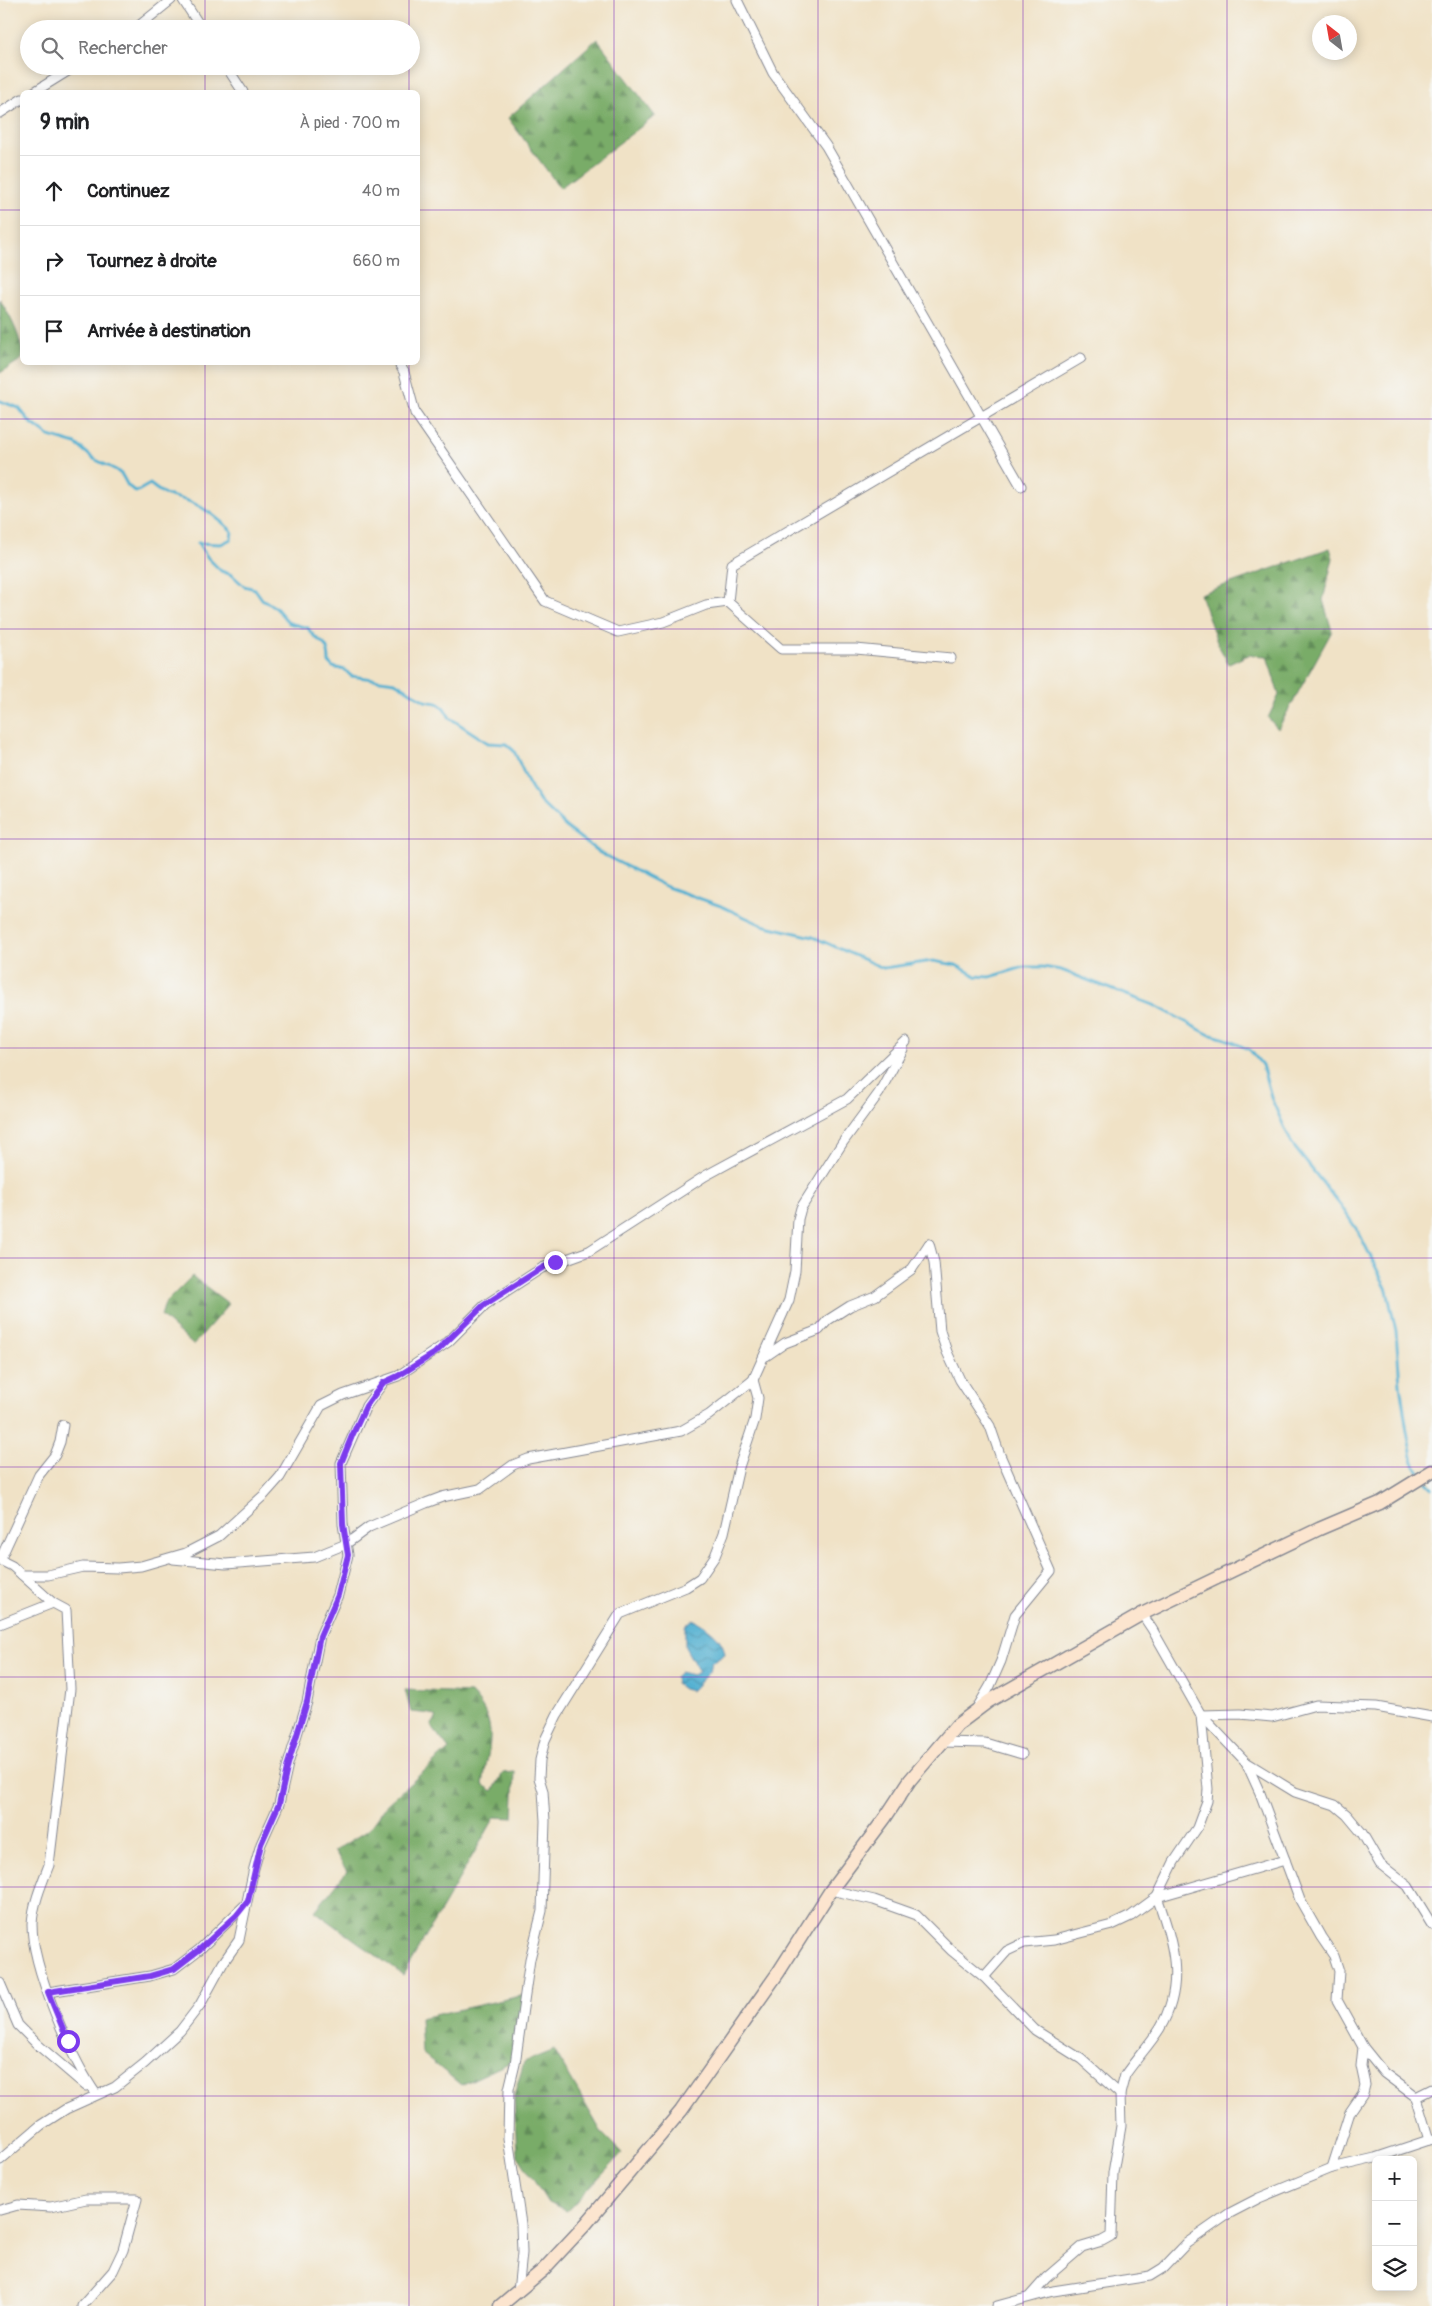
<!DOCTYPE html>
<html lang="fr">
<meta charset="utf-8">
<style>
:root{--surface:#fff;--page:#f6f6f6;--text:#202124;--muted:#757577;--line:#e0e0e0}
body{margin:0;font-family:Pangolin,sans-serif;background:var(--page);color:var(--text)}
.controls{position:absolute;right:15px;bottom:15px;display:grid;overflow:hidden;border-radius:8px;box-shadow:0 2px 12px #0003}
.controls button{width:45px;height:45px;display:grid;place-items:center;padding:0;border:0;border-bottom:1px solid var(--line);background:var(--surface);color:var(--text);font:25px sans-serif}
.compass{position:absolute;left:1312px;top:15px;width:45px;height:45px;border-radius:50%;background:var(--surface);box-shadow:0 2px 12px #0003;rotate:329deg}
.stop{position:absolute;width:15px;height:15px;margin:-11px;border:4px solid #7c3aed;border-radius:50%;background:#fff}
.stop.end{background:#7c3aed;border-color:#fff;box-shadow:0 1px 5px #0008}
.list{margin:0;padding:0;list-style:none}
h2{display:flex;justify-content:space-between;align-items:center;height:65px;margin:0;padding:0 20px;font-size:21px}
h2 small{font-size:16px;font-weight:400;color:var(--muted)}
.list li{display:grid;grid-template-columns:32px 1fr auto;gap:15px;align-items:center;box-sizing:border-box;height:70px;padding:0 20px;border-top:1px solid var(--line)}
.list b{display:block;font-size:19px;white-space:nowrap}
.list em{font-size:16px;font-style:normal;color:var(--muted)}
.icon{flex:none;width:28px;height:28px;fill:none;stroke:currentColor;stroke-width:2;stroke-linecap:round;stroke-linejoin:round}
.map{position:relative;flex:none;width:1432px;height:2306px;overflow:hidden}
.search{position:absolute;background:var(--surface);box-shadow:0 2px 12px #0003;left:20px;top:20px;width:400px;height:55px;display:flex;align-items:center;gap:12px;box-sizing:border-box;padding:0 18px;border-radius:28px;color:var(--muted);font-size:19px}
.panel{position:absolute;background:var(--surface);box-shadow:0 2px 12px #0003;left:20px;top:90px;width:400px;height:275px;border-radius:8px}
.map>svg:first-child{display:block}
.forest{fill:url(#forest-firs);stroke:#4a6e63}
.water{fill:url(#water-waves);stroke:#367098}
.lines{fill:none;stroke-linecap:round;stroke-linejoin:round}
.stream{stroke:#52b0d1;stroke-width:3}
.street-casing{stroke:#868892;stroke-width:11}
.secondary-casing{stroke:#868892;stroke-width:15}
.street{stroke:#fff;stroke-width:9}
.secondary{stroke:#fce5cf;stroke-width:12}
.route{stroke:#7c3aed;stroke-width:6}
.grid{fill:none;stroke:#7b2cbf;stroke-width:1;stroke-opacity:0.55}
</style>
<div class="map">
<svg width="1432" height="2306" viewBox="0 0 1432 2306">
<defs>
<pattern id="forest-firs" width="22" height="20" patternUnits="userSpaceOnUse" patternTransform="scale(1.25)"><rect width="22" height="20" fill="#79ac68"/><path d="M5 1l3.5 6h-7zM16 11l3.5 6h-7z" fill="#628c59"/></pattern>
<pattern id="water-waves" width="16" height="10" patternUnits="userSpaceOnUse" patternTransform="scale(1.25)"><rect width="16" height="10" fill="#52b0d1"/><path d="M0 5q4-4 8 0t8 0" fill="none" stroke="#4390ad"/></pattern>
</defs>
<rect width="100%" height="100%" fill="#f6f6f2"/>
<filter id="ink" filterUnits="userSpaceOnUse"><feTurbulence type="fractalNoise" baseFrequency=".02" numOctaves="2"/><feDisplacementMap in="SourceGraphic" scale="10" xChannelSelector="R" yChannelSelector="G"/><feConvolveMatrix kernelMatrix="1 2 1 2 8 2 1 2 1" color-interpolation-filters="sRGB"/></filter>
<filter id="wash" filterUnits="userSpaceOnUse"><feTurbulence type="fractalNoise" baseFrequency=".0096" numOctaves="4" result="noise"/><feDisplacementMap in="SourceGraphic" scale="20" xChannelSelector="R" yChannelSelector="G"/><feGaussianBlur stdDeviation="1.12" result="paint"/><feColorMatrix in="noise" values="0 0 0 0 0 0 0 0 0 0 0 0 0 0 0 0 0 1.4 0 .05"/><feComposite in="paint" operator="in"/></filter>
<g filter="url(#wash)">
<rect width="100%" height="100%" fill="#f0e2c6"/>
<!-- forest -->
<g class="forest">
<polygon points="597,39 655,116 560,188 508,118"/>
<path d="M0,299c10,18 23,39 22,60l-22,14z"/>
<polygon points="1330,548 1333,558 1323,600 1332,631 1278,729 1268,718 1279,695 1267,656 1248,655 1229,664 1218,645 1200,594"/>
<polygon points="192,1276 229,1304 193,1345 161,1316 165,1303"/>
<path d="M405,1690l66,3c30,32 17,53 12,92l10,6 10,-18 12,-1 -2,46 -18,-1 -92,158 -88,-64 32,-40 -13,-20 34,-21 19,-26 62,-55 -18,-23 6,-9 -6,-3 -20,-2z"/>
<polygon points="530,1994 523,2031 515,2060 461,2085 422,2053 420,2018"/>
<polygon points="554,2050 602,2133 622,2153 567,2211 548,2203 517,2154 514,2096 524,2062"/>
</g>
<!-- water -->
<path class="water" d="M693,1619c14,8 30,18 32,35l-14,9 -2,9 -18,19 -8,-2 -7,-5 -1,-7 5,-5 13,3 6,-3 -14,-25v-21z"/>
<g class="lines">
<!-- stream -->
<g class="stream">
<path d="M0,401l19,7 11,14 19,14 27,8 18,15 22,11 6,5 6,11 8,6 14,-8c19,16 24,11 43,19 15,7 27,17 39,28l-1,8 -10,5 -23,-1 10,15 13,13 11,4 12,11 11,3 7,10 14,9 13,15 19,5c10,18 21,9 21,35l4,4 12,3 6,6 44,6 30,19 12,2 7,5 6,10 38,25 18,1 8,7 14,31 12,20 27,26 33,25 67,34 54,19 41,19 51,12 70,31 50,-7 23,4 20,11 14,1 34,-10h19l18,3 95,36 52,28 18,5 24,11 12,15 10,35 20,44 49,62 18,27 28,57 9,41 4,53 7,47 6,31 8,13"/>
<polyline points="1425,1480 1432,1488"/>
</g>
</g>
</g>
<g filter="url(#ink)">
<g class="lines">
<!-- street casing -->
<g class="street-casing">
<g id="street">
<polyline points="183,0 202,29"/>
<polyline points="737,0 773,73 826,146 1021,486"/>
<polyline points="135,29 171,0"/>
<polyline points="226,66 243,92"/>
<polyline points="34,92 76,66"/>
<polyline points="0,113 22,99"/>
<polyline points="398,362 404,372 415,413 545,601 618,632 663,622 706,605 728,602 781,649 856,649 951,658"/>
<polyline points="728,602 732,564 1081,358"/>
<polyline points="929,1244 934,1262 940,1331 947,1352 960,1380 990,1426 1000,1455 1051,1571 1015,1615 1001,1661 990,1686 977,1708"/>
<polyline points="766,1356 785,1343 819,1330 828,1320 850,1306 875,1296 912,1269 929,1244"/>
<polyline points="173,1559 226,1564 314,1557 346,1544 369,1527 426,1503 442,1497 480,1489 513,1465 528,1459 681,1431 709,1415 753,1380 789,1300 795,1271 798,1219 801,1208 843,1142 879,1093 903,1049"/>
<polyline points="0,1560 12,1566 22,1575 48,1575 83,1567 118,1568 141,1566 186,1553 219,1536 264,1495 280,1477 321,1406 343,1395 398,1376 448,1342 485,1305 542,1268 589,1251 705,1176 847,1099 906,1042"/>
<polyline points="0,1560 39,1475 55,1455 60,1442 63,1425"/>
<path d="M22,1575l31,28 13,7 4,79 -21,176c-7,18 -16,39 -17,59 0,44 39,134 64,170"/>
<polyline points="1142,1614 1152,1629 1201,1715 1246,1762 1295,1792 1335,1805 1347,1815 1362,1833 1380,1864 1408,1886 1432,1925"/>
<polyline points="0,1624 53,1603"/>
<polyline points="941,1742 985,1743 1022,1754"/>
<polyline points="1246,1762 1260,1793 1300,1900 1321,1937 1334,1956 1339,1971 1337,2000 1363,2047 1361,2066 1365,2085 1363,2093 1350,2112 1332,2168"/>
<polyline points="831,1890 874,1900 916,1915 952,1951 984,1977 1035,2030 1081,2059 1120,2094"/>
<polyline points="984,1977 1007,1951 1024,1943 1054,1940 1112,1925 1131,1916 1157,1897 1285,1860"/>
<polyline points="0,1983 18,2025 38,2045 86,2086"/>
<polyline points="48,1992 150,1976 174,1969 200,1949 245,1905"/>
<polyline points="1363,2047 1384,2073 1416,2097"/>
<polyline points="1429,2140 1416,2097 1432,2089"/>
<polyline points="0,2160 41,2125 66,2109 115,2087 145,2063 180,2031 200,2005 223,1963 239,1940 254,1868 261,1844 279,1804 288,1764 307,1702 320,1636 338,1595 348,1555 343,1524 341,1463 366,1406 383,1383"/>
<polyline points="0,2210 18,2205 51,2207 86,2199 137,2199 123,2250 113,2271 82,2306"/>
<polyline points="518,2292 522,2253 521,2224 508,2138 509,2089 515,2064 530,1959 542,1911 545,1821 543,1791 539,1778 540,1760 545,1740 557,1715 620,1614 686,1587 700,1578 715,1556 724,1533 739,1467 755,1419 758,1398 753,1380"/>
<path d="M1030,2296l16,-18 36,-31 20,-6 9,-5 2,-63 8,-47 -1,-32 5,-19c11,-16 25,-31 35,-47 26,-44 13,-87 -3,-131l17,-35 23,-34 10,-27 1,-12 -7,-74 39,-1 32,3 44,-12 60,2 56,10"/>
<polyline points="997,2306 1053,2291 1150,2276 1163,2268 1187,2243 1230,2213 1259,2198 1332,2168 1375,2158 1432,2139"/>
</g>
</g>
<!-- secondary casing -->
<g class="secondary-casing">
<polyline id="secondary" points="500,2306 543,2270 585,2225 681,2111 778,1973 831,1890 885,1818 910,1780 957,1725 989,1701 1142,1614 1319,1529 1380,1503 1432,1471"/>
</g>
<!-- street -->
<use href="#street" class="street"/>
<!-- secondary -->
<use href="#secondary" class="secondary"/>
</g>
</g>
<g class="lines" filter="url(#ink)">
<!-- route -->
<polyline class="route" points="68,2041 48,1992 150,1976 174,1969 200,1949 236,1916 248,1901 261,1844 279,1804 288,1764 307,1702 320,1636 338,1595 348,1555 343,1524 341,1463 352,1436 366,1406 383,1383 398,1376 435,1353 484,1305 542,1268 555,1262"/>
</g>
<!-- grid -->
<path class="grid" d="M205,0v29M409,0v29M614,0v2306M818,0v2306M1023,0v2306M1227,0v2306M205,66v26M409,66v26M0,210h22M418,210h1014M205,362v1944M409,362v1944M0,419h1432M0,629h1432M0,839h1432M0,1048h1432M0,1258h1432M0,1467h1432M0,1677h1432M0,1887h1432M0,2096h1432"/>
</svg>
<div class="controls">
<button>+</button>
<button>−</button>
<button><svg class="icon" aria-label="layers" viewBox="0 0 24 24"><path d="M12 4l9 5-9 5-9-5zM3 14l9 5 9-5"/></svg></button>
</div>
<svg class="compass" viewBox="-18 -18 36 36"><path d="M0-13l5 13h-10z" fill="#e53935"/><path d="M0 13l5-13h-10z" fill="#757577"/></svg>
<div class="stop" style="left:68px;top:2041px"></div>
<div class="stop end" style="left:555px;top:1262px"></div>
<div class="search"><svg class="icon" aria-label="search" viewBox="0 0 24 24"><circle cx="10" cy="10" r="6"/><path d="M15 15l6 6"/></svg>Rechercher</div>
<section class="panel">
<h2>9 min<small>À pied · 700 m</small></h2>
<ul class="list">
<li><svg class="icon" aria-label="ahead" viewBox="0 0 24 24"><path d="M12 20V5M6 11l6-6 6 6"/></svg><div><b>Continuez</b></div><em>40 m</em></li>
<li><svg class="icon" aria-label="right" viewBox="0 0 24 24"><path d="M7 20v-9h11M14 6l5 5-5 5"/></svg><div><b>Tournez à droite</b></div><em>660 m</em></li>
<li><svg class="icon" aria-label="arrive" viewBox="0 0 24 24"><path d="M6 21V4h12l-3 4 3 4H6"/></svg><div><b>Arrivée à destination</b></div></li>
</ul>
</section>
</div>
